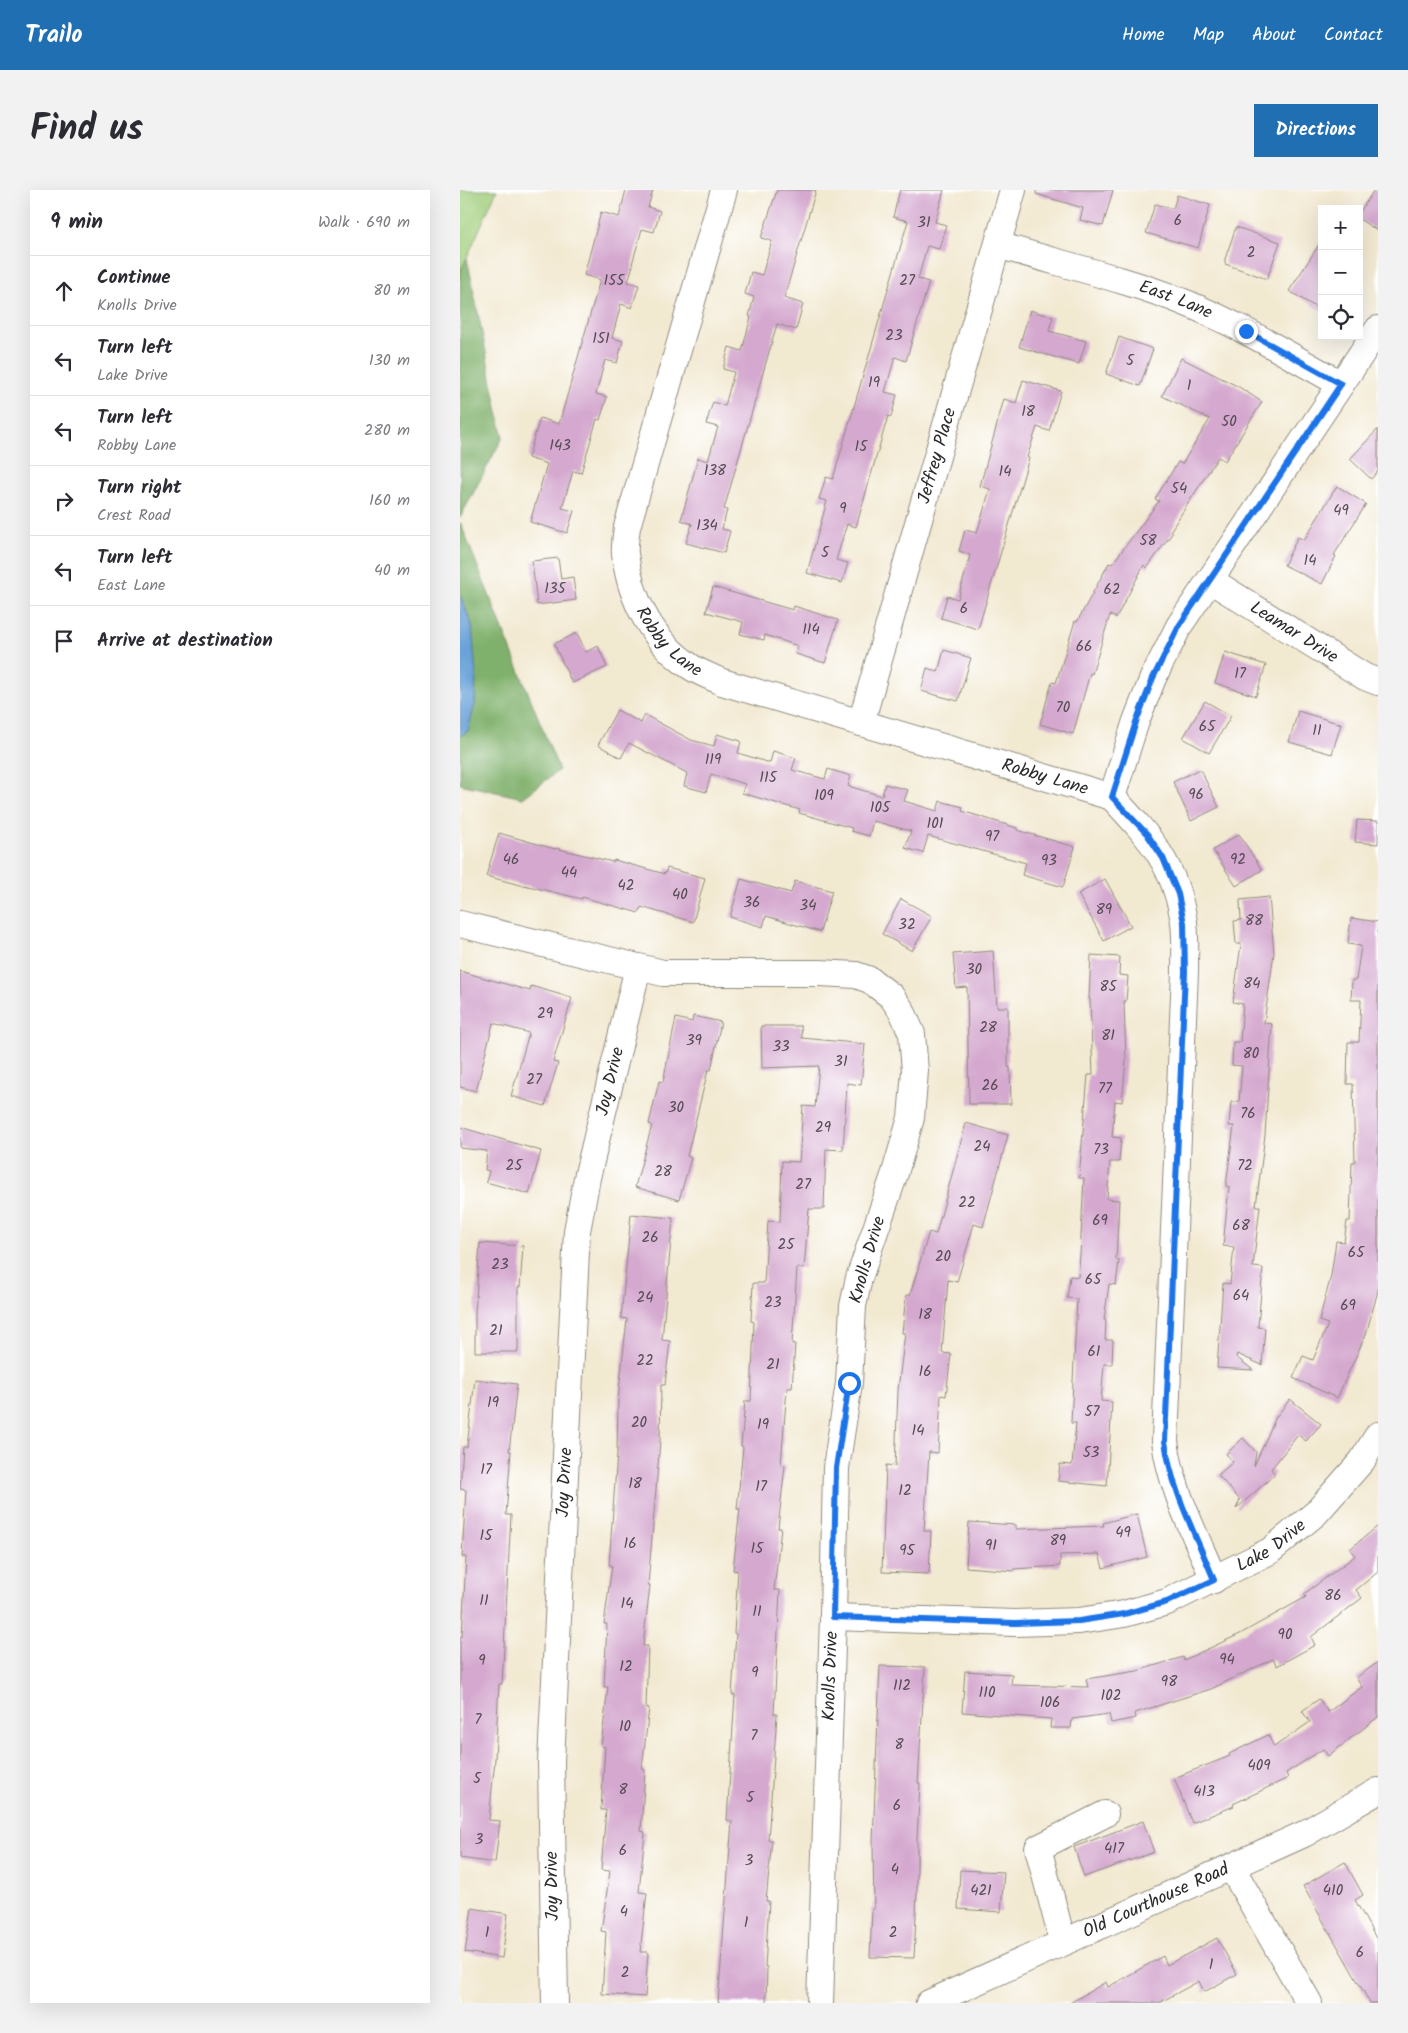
<!DOCTYPE html>
<meta charset="utf-8">
<style>
:root{--surface:#fff;--page:#f2f2f3;--text:#2b2b33;--muted:#7c7c81;--line:#e1e1e2;--accent:#1f6fb2}
body{margin:0;font-family:Kalam,sans-serif;background:var(--page);color:var(--text)}
.controls{position:absolute;right:15px;top:15px;display:grid;overflow:hidden;border-radius:0px;box-shadow:0 5px 20px #0002}
.controls button{width:45px;height:45px;display:grid;place-items:center;padding:0;border:0;border-bottom:1px solid var(--line);background:var(--surface);color:var(--text);font:25px sans-serif}
.stop{position:absolute;width:15px;height:15px;margin:-11px;border:4px solid #1a73e8;border-radius:50%;background:#fff}
.stop.end{background:#1a73e8;border-color:#fff;box-shadow:0 1px 5px #0008}
.list{margin:0;padding:0;list-style:none}
h2{display:flex;justify-content:space-between;align-items:center;height:65px;margin:0;padding:0 20px;font-size:21px}
h2 small{font-size:16px;font-weight:400;color:var(--muted)}
.list li{display:grid;grid-template-columns:32px 1fr auto;gap:15px;align-items:center;box-sizing:border-box;height:70px;padding:0 20px;border-top:1px solid var(--line)}
.list b{display:block;font-size:19px;white-space:nowrap}
.list p{margin:0;font-size:16px;white-space:nowrap;color:var(--muted)}
.list em{font-size:16px;font-style:normal;color:var(--muted)}
.icon{flex:none;width:28px;height:28px;fill:none;stroke:currentColor;stroke-width:2;stroke-linecap:round;stroke-linejoin:round}
.map{position:relative;flex:none;width:918px;height:1813px;overflow:hidden;border-radius:0px}
header{display:flex;align-items:center;gap:30px;box-sizing:border-box;height:70px;padding:0 25px;background:var(--accent);color:#fff}
header strong{font-size:24px}
nav{display:flex;gap:28px;margin-inline-start:auto;font-size:18px}
.intro{display:flex;align-items:center;justify-content:space-between;box-sizing:border-box;height:120px;padding:0 30px}
h1{margin:0;font-size:35px}
.button{padding:12px 22px;border-radius:0px;background:var(--accent);color:#fff;font-size:18px;font-weight:700}
main{display:flex;gap:30px;padding:0 30px}
aside{flex:1;background:var(--surface);border-radius:0px;box-shadow:0 5px 20px #0002}
.map>svg:first-child{display:block}
.green{fill:#a1ce7c;stroke:#667c54}
.forest{fill:#80b16c;stroke:#566e4c}
.water{fill:#69a2d8;stroke:#4a6682}
.building{fill:#d4a8cf}
.lines{fill:none;stroke-linecap:round;stroke-linejoin:round}
.minor-casing{stroke:#8e8a7e;stroke-width:28}
.minor{stroke:#fff;stroke-width:26}
.route{stroke:#1a73e8;stroke-width:6}
.labels{text-anchor:middle;dominant-baseline:central;stroke-width:4.5;stroke-linejoin:round;paint-order:stroke}
.number-label{font-size:15px;fill:#554a54}
.street-label{font-size:18px;fill:#2b2b2b;stroke:#fff}
</style>
<header>
<strong>Trailo</strong>
<nav><a>Home</a><a>Map</a><a>About</a><a>Contact</a></nav>
</header>
<div class="intro"><h1>Find us</h1><a class="button">Directions</a></div>
<main>
<aside>
<h2>9 min<small>Walk · 690 m</small></h2>
<ul class="list">
<li><svg class="icon" aria-label="ahead" viewBox="0 0 24 24"><path d="M12 20V5M6 11l6-6 6 6"/></svg><div><b>Continue</b><p>Knolls Drive</p></div><em>80 m</em></li>
<li><svg class="icon" aria-label="left" viewBox="0 0 24 24"><path d="M17 20v-9H6M10 6l-5 5 5 5"/></svg><div><b>Turn left</b><p>Lake Drive</p></div><em>130 m</em></li>
<li><svg class="icon" aria-label="left" viewBox="0 0 24 24"><path d="M17 20v-9H6M10 6l-5 5 5 5"/></svg><div><b>Turn left</b><p>Robby Lane</p></div><em>280 m</em></li>
<li><svg class="icon" aria-label="right" viewBox="0 0 24 24"><path d="M7 20v-9h11M14 6l5 5-5 5"/></svg><div><b>Turn right</b><p>Crest Road</p></div><em>160 m</em></li>
<li><svg class="icon" aria-label="left" viewBox="0 0 24 24"><path d="M17 20v-9H6M10 6l-5 5 5 5"/></svg><div><b>Turn left</b><p>East Lane</p></div><em>40 m</em></li>
<li><svg class="icon" aria-label="arrive" viewBox="0 0 24 24"><path d="M6 21V4h12l-3 4 3 4H6"/></svg><div><b>Arrive at destination</b></div></li>
</ul>
</aside>
<div class="map">
<svg width="918" height="1813" viewBox="0 0 918 1813">
<rect width="100%" height="100%" fill="#fff"/>
<filter id="ink" filterUnits="userSpaceOnUse"><feTurbulence type="fractalNoise" baseFrequency=".02" numOctaves="2"/><feDisplacementMap in="SourceGraphic" scale="10" xChannelSelector="R" yChannelSelector="G"/><feConvolveMatrix kernelMatrix="1 2 1 2 8 2 1 2 1" color-interpolation-filters="sRGB"/></filter>
<filter id="wash" filterUnits="userSpaceOnUse"><feTurbulence type="fractalNoise" baseFrequency=".0096" numOctaves="4" result="noise"/><feDisplacementMap in="SourceGraphic" scale="20" xChannelSelector="R" yChannelSelector="G"/><feGaussianBlur stdDeviation="1.12" result="paint"/><feColorMatrix in="noise" values="0 0 0 0 0 0 0 0 0 0 0 0 0 0 0 0 0 1.4 0 .05"/><feComposite in="paint" operator="in"/></filter>
<g filter="url(#wash)">
<rect width="100%" height="100%" fill="#f2e9d1"/>
<!-- green -->
<polygon class="green" points="0,0 37,0 0,83"/>
<!-- forest -->
<g class="forest">
<polygon points="7,68 43,247 0,328 0,83"/>
<polygon points="0,332 99,580 63,608 0,594 0,546 8,541 12,435 0,405"/>
</g>
<!-- water -->
<polygon class="water" points="0,405 12,435 16,487 15,514 8,541 0,546"/>
<g id="blocks">
<!-- building -->
<g class="building">
<polygon points="166,0 193,0 188,17 200,21 194,42 182,39 172,74 173,75 168,92 179,95 172,118 161,114 152,148 163,151 157,173 145,170 136,204 147,207 140,230 137,229 121,283 113,281 102,318 114,321 107,343 70,332 87,274 68,268 80,228 99,234 140,90 124,85 141,22 159,27"/>
<polygon points="317,0 356,0 324,108 343,114 336,140 317,134 264,319 267,320 262,339 270,341 264,363 226,353 232,334 221,330 238,268 248,271 258,237 246,234 253,212 265,216 274,182 263,179 269,157 282,161 291,127 289,126 294,107 285,104 291,82 302,85 312,51 301,48"/>
<polygon points="440,0 484,0 475,32 486,35 479,59 467,56 458,89 469,92 446,171 435,167 425,202 437,205 431,227 428,226 396,337 387,334 376,370 388,373 382,393 347,383 367,311 359,309 366,287 373,289 448,31 433,27"/>
<polygon points="576,0 653,0 643,36 620,30 623,18 576,4"/>
<polygon points="914,0 918,0 918,41 899,29 899,23"/>
<polygon points="717,5 750,15 738,58 686,43 695,14 713,19"/>
<polygon points="776,37 820,52 807,89 765,74 765,69"/>
<polygon points="862,50 862,121 829,101"/>
<polygon points="570,120 593,127 589,141 626,151 619,174 559,157"/>
<polygon points="659,147 693,159 680,196 646,184"/>
<polygon points="721,168 779,197 802,212 765,271 758,267 711,340 713,342 687,378 684,375 656,428 650,425 632,484 630,483 613,544 580,534 592,492 596,493 615,431 617,432 649,373 652,374 699,311 695,309 718,272 722,274 750,229 702,206"/>
<polygon points="563,190 601,201 589,241 577,237 567,267 569,268 518,439 481,428 487,406 498,409 510,365 499,361 505,340 517,343 530,299 520,296 544,209 556,213"/>
<polygon points="918,239 918,281 911,289 890,269"/>
<polygon points="877,296 906,314 874,365 876,366 862,394 824,375 838,347 844,350"/>
<polygon points="98,368 101,389 113,387 116,410 77,415 72,371"/>
<polygon points="253,397 333,420 334,416 378,430 365,473 336,464 338,456 305,445 304,450 280,444 283,432 246,422"/>
<polygon points="117,443 126,462 138,456 147,477 112,493 94,454"/>
<polygon points="484,460 511,468 498,511 461,501 467,478 478,482"/>
<polygon points="765,462 806,475 796,506 755,493"/>
<polygon points="745,511 771,526 749,563 723,548"/>
<polygon points="157,520 181,533 185,525 231,550 254,556 257,544 281,551 278,563 310,573 313,561 336,568 332,580 365,589 368,579 391,586 388,596 422,606 425,594 448,600 444,611 477,621 480,611 503,617 502,621 557,638 557,640 615,657 603,697 562,685 566,673 468,646 463,663 445,658 451,641 413,631 409,646 391,641 392,638 339,623 340,620 282,603 285,594 251,584 246,602 224,596 227,583 169,553 161,568 138,555"/>
<polygon points="838,521 881,534 872,564 829,552"/>
<polygon points="740,579 759,617 731,631 713,592"/>
<polygon points="897,630 918,631 918,654 895,652"/>
<polygon points="39,643 95,659 95,658 153,672 154,670 205,684 207,678 245,688 233,732 181,717 179,723 122,707 122,709 64,695 64,696 26,686"/>
<polygon points="779,644 802,680 776,696 753,660"/>
<polygon points="281,689 331,703 335,691 372,701 360,742 306,726 303,737 270,727"/>
<polygon points="645,689 671,736 644,751 618,704"/>
<polygon points="809,707 814,763 804,833 812,834 805,945 796,1016 800,1016 793,1077 803,1078 798,1137 805,1138 802,1175 777,1164 776,1167 793,1180 757,1178 763,1093 770,1094 774,1057 763,1056 769,997 766,996 774,936 769,936 771,912 779,912 782,876 772,875 773,852 780,852 783,814 773,812 781,754 776,754 774,731 781,730 780,710"/>
<polygon points="441,709 472,726 452,761 422,744"/>
<polygon points="891,728 918,732 918,1101 906,1144 877,1208 833,1188 843,1166 853,1170 868,1134 859,1131 871,1086 876,1051 884,1052 887,1031 890,1031 892,972 895,972 893,894 887,894 888,852 899,852 901,810 891,810 892,790 896,790 901,756 888,754"/>
<polygon points="533,761 537,817 548,817 548,877 550,877 551,914 509,914 507,797 496,798 493,764"/>
<polygon points="631,765 660,767 659,785 668,786 666,811 664,811 666,871 662,912 655,911 652,947 661,948 659,972 650,972 647,1009 659,1010 656,1070 659,1070 656,1095 649,1094 644,1130 646,1130 645,1150 653,1150 652,1174 644,1174 641,1211 652,1212 647,1296 598,1291 600,1274 612,1275 616,1233 611,1233 617,1109 607,1108 610,1086 618,1087 620,1065 624,988 619,988 628,885 633,885 630,809 629,809"/>
<polygon points="0,781 70,801 71,796 112,808 93,872 98,873 85,916 51,906 69,843 33,833 16,901 0,897"/>
<polygon points="233,826 261,832 251,880 248,880 227,966 231,968 219,1010 175,997 192,935 189,934 199,891 203,892 216,828 232,832"/>
<polygon points="301,836 341,836 342,848 405,854 401,895 387,893 383,960 366,959 364,1019 349,1019 344,1078 337,1078 332,1154 335,1154 332,1198 327,1198 321,1275 325,1276 318,1338 321,1338 314,1400 320,1400 314,1524 317,1524 308,1650 312,1650 306,1711 309,1711 305,1777 307,1777 306,1813 258,1813 272,1631 267,1630 275,1505 272,1505 276,1444 274,1443 278,1381 273,1380 280,1319 277,1319 283,1257 281,1256 285,1211 291,1211 294,1132 291,1131 293,1093 304,1093 308,1031 320,1032 322,971 339,972 343,916 355,917 359,876 302,878"/>
<polygon points="506,933 548,945 523,1037 514,1034 497,1092 488,1090 482,1163 491,1164 486,1206 481,1205 478,1263 469,1262 464,1341 471,1341 469,1384 422,1382 426,1275 435,1276 438,1200 445,1143 442,1143 446,1105 450,1105 469,1042 476,1044"/>
<polygon points="0,937 81,961 69,1004 26,992 29,981 25,980 27,961 0,958"/>
<polygon points="171,1024 213,1028 202,1150 210,1151 205,1195 201,1195 200,1251 188,1395 190,1395 183,1456 188,1456 186,1517 189,1518 182,1579 185,1580 181,1641 185,1642 179,1702 187,1703 180,1762 188,1762 185,1807 142,1804 146,1742 141,1741 150,1681 141,1680 146,1620 141,1620 145,1557 141,1556 148,1497 144,1497 147,1434 144,1434 152,1375 149,1375 157,1264 158,1210 167,1129 161,1128"/>
<polygon points="20,1053 63,1056 60,1097 58,1097 58,1162 15,1162 15,1123"/>
<polygon points="15,1189 57,1194 49,1261 51,1261 46,1325 51,1325 42,1494 39,1494 35,1569 29,1630 40,1631 35,1673 0,1668 0,1447 2,1447 6,1367 2,1367 6,1300 0,1299 3,1257 7,1257"/>
<polygon points="830,1209 861,1234 846,1251 838,1245 811,1279 815,1284 776,1319 780,1310 758,1285 773,1272 766,1264 783,1248 796,1262 794,1276 816,1227"/>
<polygon points="677,1324 687,1367 643,1378 639,1364 600,1365 600,1376 554,1379 554,1381 506,1377 509,1332 556,1335 556,1339 644,1336 643,1333"/>
<polygon points="918,1336 918,1382 896,1400 902,1408 851,1447 855,1455 817,1476 813,1469 751,1499 675,1523 676,1528 651,1533 649,1524 612,1529 611,1538 590,1538 591,1529 502,1522 505,1481 552,1484 551,1495 628,1497 626,1489 677,1481 723,1467 724,1470 780,1444 846,1407 844,1404 895,1366 890,1359"/>
<polygon points="918,1472 918,1527 868,1566 863,1559 826,1583 828,1588 773,1614 774,1616 732,1633 714,1588 770,1566 769,1564 808,1545 814,1557 850,1532 842,1521 859,1509 868,1522 902,1497 896,1488"/>
<polygon points="420,1476 465,1477 458,1593 460,1593 457,1648 457,1703 454,1768 410,1767 412,1719 414,1719 413,1652"/>
<polygon points="683,1631 694,1662 624,1687 614,1657"/>
<polygon points="885,1672 903,1705 895,1710 918,1752 918,1813 910,1813 843,1696"/>
<polygon points="500,1680 544,1682 541,1722 498,1719"/>
<polygon points="12,1718 48,1724 42,1768 5,1762"/>
<polygon points="757,1748 777,1784 744,1802 739,1791 699,1813 610,1813 646,1792 648,1797 703,1766 707,1775"/>
</g>
</g>
</g>
<g filter="url(#ink)">
<use href="#blocks" fill-opacity="0" stroke="#8e8a7e" stroke-width="1"/>
<g class="lines">
<!-- minor casing -->
<g class="minor-casing">
<g id="minor">
<path id="s1" d="M264,0l-97,337c-1,9 -3,19 -2,27 5,45 28,88 66,113 9,6 21,10 31,15l390,115c38,41 63,67 72,125 2,16 1,33 1,50l-20,469c6,49 31,94 49,139"/>
<path id="s2" d="M538,55c63,19 128,34 188,58 54,22 104,53 155,81"/>
<path id="s3" d="M750,390l155,97 13,5"/>
<path id="s4" d="M401,533l152,-533"/>
<polyline points="652,607 676,531 693,488 719,436 918,139"/>
<polyline points="0,734 203,783 360,783 396,785 410,790 431,806 442,821 452,844 455,881 451,928 435,983 399,1088 393,1116 389,1193 376,1278 373,1427 360,1813"/>
<path id="s5" d="M373,1427l182,6 64,-2 45,-7 43,-12 103,-51 46,-38 46,-52 16,-26"/>
<polyline points="772,1678 849,1813"/>
<polyline points="603,1753 578,1658 645,1624"/>
<path id="s6" d="M95,1813l-4,-241 26,-531 10,-53 51,-211"/>
<path id="s7" d="M469,1813l375,-169 74,-43"/>
</g>
</g>
<!-- minor -->
<use href="#minor" class="minor"/>
</g>
</g>
<g class="lines" filter="url(#ink)">
<!-- route -->
<path class="route" d="M389,1193l-13,85 -3,149 182,6 64,-2 45,-7 43,-12 47,-22c-18,-45 -43,-90 -49,-139l20,-469 -1,-49 -6,-29 -15,-36 -16,-24 -35,-37 24,-75 17,-44 26,-52 162,-242 -95,-53"/>
</g>
<g class="labels">
<!-- number labels -->
<g class="number-label">
<text x="718" y="31">6</text>
<text x="464" y="33">31</text>
<text x="791" y="63">2</text>
<text x="154" y="91">155</text>
<text x="447" y="91">27</text>
<text x="434" y="146">23</text>
<text x="141" y="149">151</text>
<text x="670" y="171">5</text>
<text x="414" y="193">19</text>
<text x="729" y="196">1</text>
<text x="568" y="222">18</text>
<text x="769" y="232">50</text>
<text x="100" y="256">143</text>
<text x="401" y="257">15</text>
<text x="255" y="281">138</text>
<text x="545" y="282">14</text>
<text x="719" y="299">54</text>
<text x="383" y="319">9</text>
<text x="881" y="321">49</text>
<text x="247" y="336">134</text>
<text x="688" y="351">58</text>
<text x="365" y="363">5</text>
<text x="850" y="371">14</text>
<text x="95" y="399">135</text>
<text x="652" y="400">62</text>
<text x="504" y="419">6</text>
<text x="351" y="440">114</text>
<text x="624" y="457">66</text>
<text x="780" y="484">17</text>
<text x="603" y="518">70</text>
<text x="747" y="537">65</text>
<text x="857" y="541">11</text>
<text x="253" y="570">119</text>
<text x="308" y="588">115</text>
<text x="736" y="605">96</text>
<text x="364" y="606">109</text>
<text x="420" y="618">105</text>
<text x="475" y="634">101</text>
<text x="532" y="647">97</text>
<text x="51" y="670">46</text>
<text x="778" y="670">92</text>
<text x="589" y="671">93</text>
<text x="109" y="683">44</text>
<text x="166" y="696">42</text>
<text x="220" y="705">40</text>
<text x="292" y="713">36</text>
<text x="348" y="716">34</text>
<text x="644" y="720">89</text>
<text x="794" y="731">88</text>
<text x="447" y="735">32</text>
<text x="514" y="780">30</text>
<text x="792" y="794">84</text>
<text x="648" y="797">85</text>
<text x="85" y="824">29</text>
<text x="528" y="838">28</text>
<text x="648" y="846">81</text>
<text x="234" y="851">39</text>
<text x="321" y="857">33</text>
<text x="791" y="864">80</text>
<text x="381" y="872">31</text>
<text x="74" y="890">27</text>
<text x="530" y="896">26</text>
<text x="645" y="899">77</text>
<text x="216" y="918">30</text>
<text x="788" y="924">76</text>
<text x="363" y="938">29</text>
<text x="522" y="957">24</text>
<text x="641" y="960">73</text>
<text x="54" y="976">25</text>
<text x="785" y="976">72</text>
<text x="203" y="982">28</text>
<text x="343" y="995">27</text>
<text x="507" y="1013">22</text>
<text x="640" y="1031">69</text>
<text x="781" y="1036">68</text>
<text x="190" y="1048">26</text>
<text x="326" y="1055">25</text>
<text x="896" y="1063">65</text>
<text x="483" y="1067">20</text>
<text x="40" y="1075">23</text>
<text x="633" y="1090">65</text>
<text x="781" y="1106">64</text>
<text x="185" y="1108">24</text>
<text x="313" y="1113">23</text>
<text x="888" y="1116">69</text>
<text x="465" y="1125">18</text>
<text x="36" y="1141">21</text>
<text x="634" y="1162">61</text>
<text x="185" y="1171">22</text>
<text x="313" y="1175">21</text>
<text x="465" y="1182">16</text>
<text x="33" y="1213">19</text>
<text x="632" y="1222">57</text>
<text x="179" y="1233">20</text>
<text x="303" y="1235">19</text>
<text x="458" y="1241">14</text>
<text x="631" y="1263">53</text>
<text x="26" y="1280">17</text>
<text x="175" y="1294">18</text>
<text x="301" y="1297">17</text>
<text x="445" y="1301">12</text>
<text x="663" y="1343">49</text>
<text x="26" y="1346">15</text>
<text x="598" y="1351">89</text>
<text x="170" y="1354">16</text>
<text x="531" y="1356">91</text>
<text x="297" y="1359">15</text>
<text x="447" y="1361">95</text>
<text x="873" y="1406">86</text>
<text x="24" y="1411">11</text>
<text x="167" y="1414">14</text>
<text x="297" y="1422">11</text>
<text x="825" y="1445">90</text>
<text x="767" y="1470">94</text>
<text x="22" y="1471">9</text>
<text x="166" y="1477">12</text>
<text x="295" y="1483">9</text>
<text x="709" y="1492">98</text>
<text x="442" y="1496">112</text>
<text x="527" y="1503">110</text>
<text x="651" y="1506">102</text>
<text x="590" y="1513">106</text>
<text x="18" y="1530">7</text>
<text x="165" y="1537">10</text>
<text x="294" y="1546">7</text>
<text x="439" y="1555">8</text>
<text x="799" y="1576">409</text>
<text x="17" y="1589">5</text>
<text x="163" y="1600">8</text>
<text x="744" y="1602">413</text>
<text x="290" y="1608">5</text>
<text x="437" y="1616">6</text>
<text x="19" y="1650">3</text>
<text x="654" y="1659">417</text>
<text x="163" y="1661">6</text>
<text x="289" y="1671">3</text>
<text x="435" y="1680">4</text>
<text x="521" y="1701">421</text>
<text x="873" y="1701">410</text>
<text x="164" y="1722">4</text>
<text x="286" y="1733">1</text>
<text x="27" y="1743">1</text>
<text x="433" y="1743">2</text>
<text x="900" y="1763">6</text>
<text x="751" y="1775">1</text>
<text x="165" y="1783">2</text>
</g>
<!-- street labels -->
<g class="street-label">
<text stroke="none"><textPath href="#s2" startOffset="186">East Lane</textPath></text>
<text stroke="none"><textPath href="#s4" startOffset="278">Jeffrey Place</textPath></text>
<text stroke="none"><textPath href="#s3" startOffset="99">Leamar Drive</textPath></text>
<text stroke="none"><textPath href="#s1" startOffset="479">Robby Lane</textPath></text>
<text stroke="none"><textPath href="#s1" startOffset="884">Robby Lane</textPath></text>
<text stroke="none"><textPath href="#s6" startOffset="926">Joy Drive</textPath></text>
<text transform="translate(408 1070) rotate(-74)">Knolls Drive</text>
<text stroke="none"><textPath href="#s6" startOffset="521">Joy Drive</textPath></text>
<text stroke="none"><textPath href="#s5" startOffset="455">Lake Drive</textPath></text>
<text transform="translate(371 1486) rotate(-88)">Knolls Drive</text>
<text transform="translate(93 1696) rotate(-91)">Joy Drive</text>
<text stroke="none"><textPath href="#s7" startOffset="249">Old Courthouse Road</textPath></text>
</g>
</g>
</svg>
<div class="controls">
<button>+</button>
<button>−</button>
<button><svg class="icon" aria-label="locate" viewBox="0 0 24 24"><circle cx="12" cy="12" r="6"/><path d="M12 2v4M12 18v4M2 12h4M18 12h4"/></svg></button>
</div>
<div class="stop" style="left:389px;top:1193px"></div>
<div class="stop end" style="left:786px;top:141px"></div>
</div>
</main>
